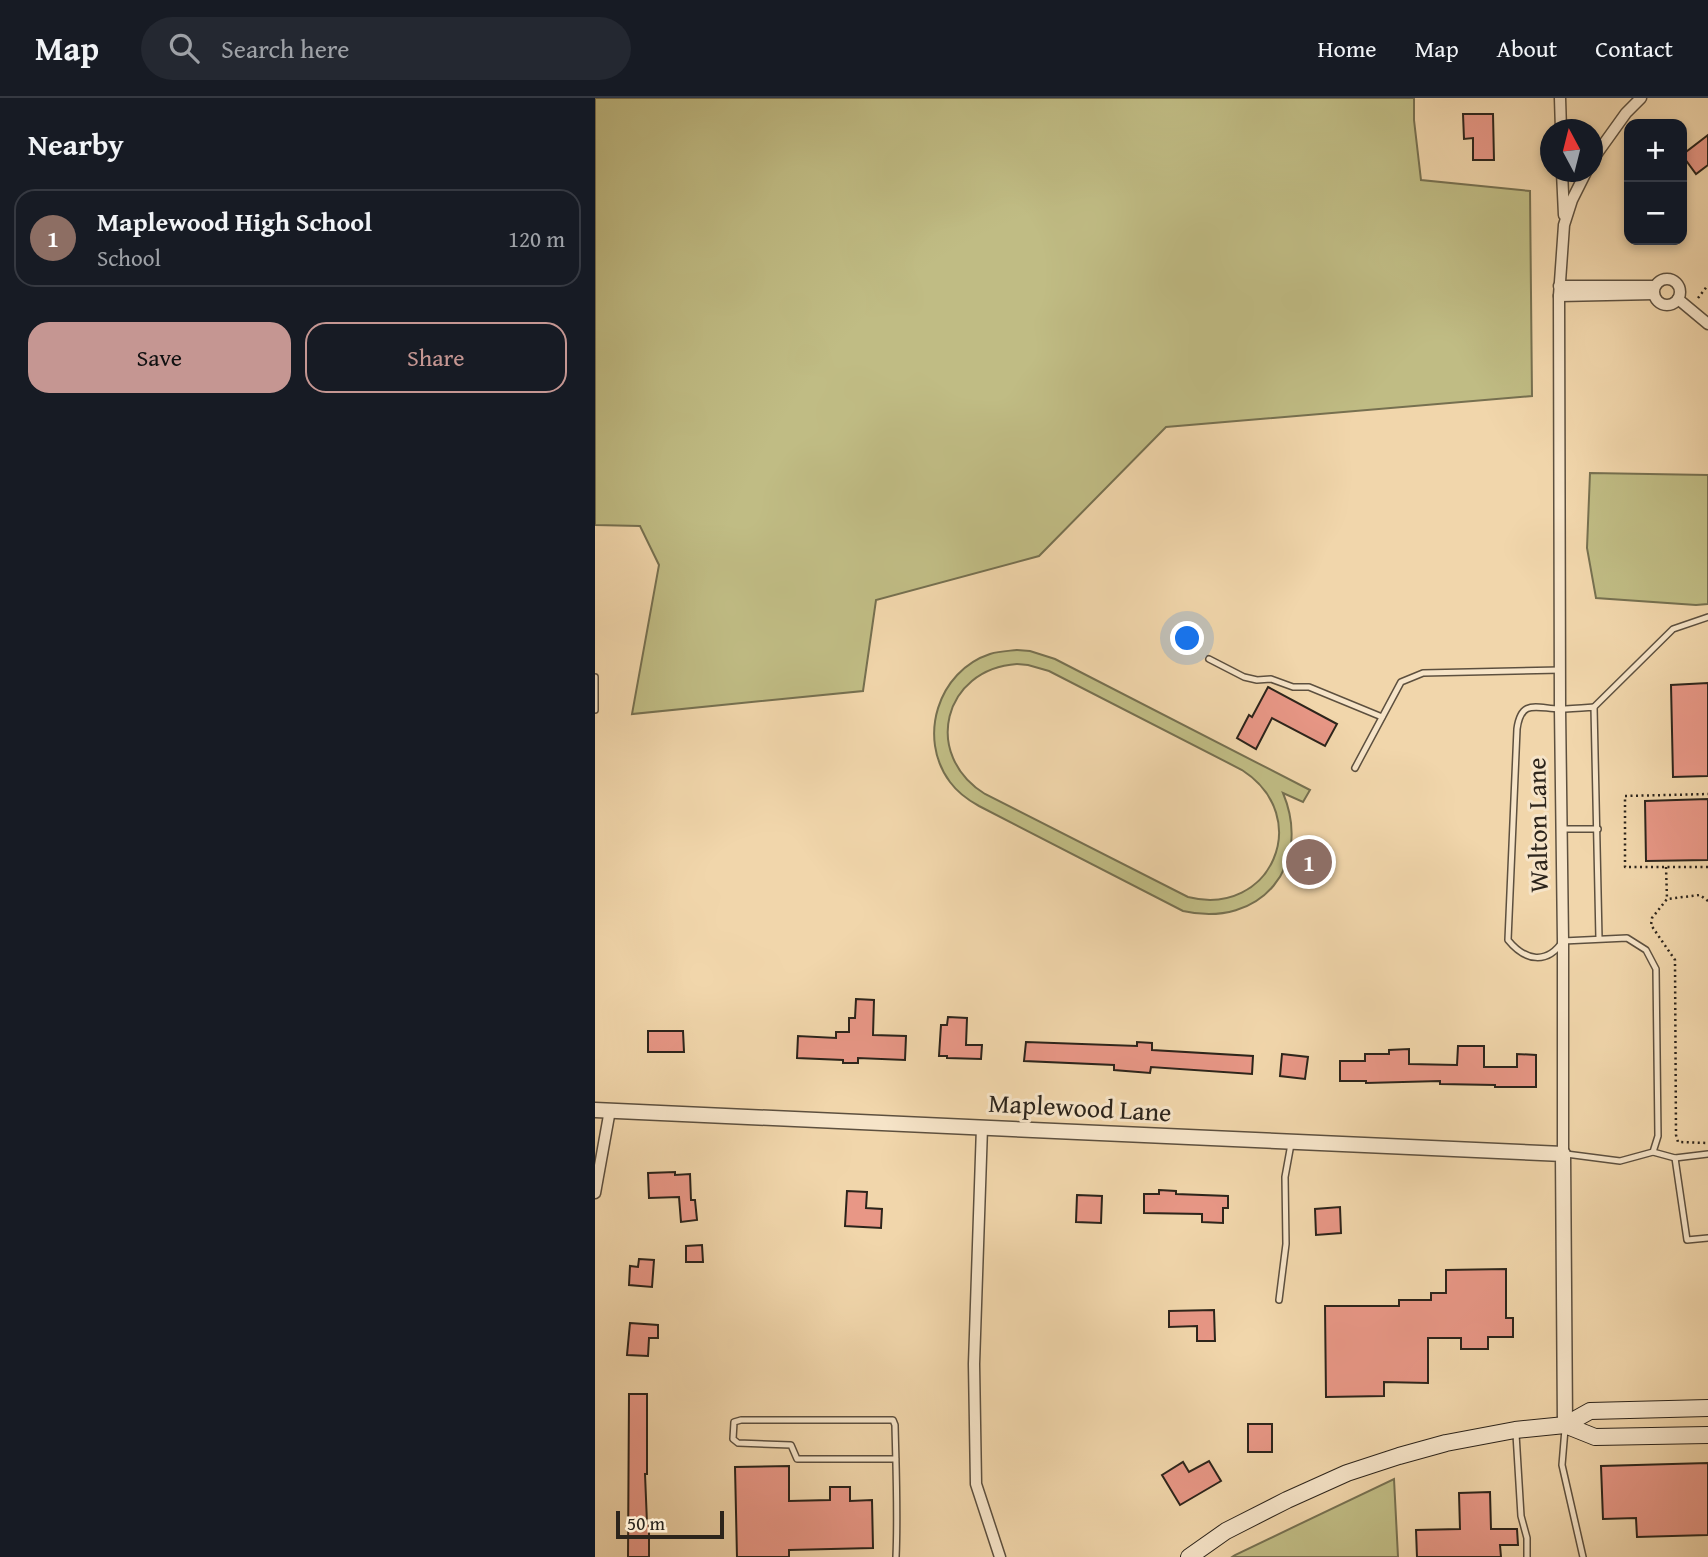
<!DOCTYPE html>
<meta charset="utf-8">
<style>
:root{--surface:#171b24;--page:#242831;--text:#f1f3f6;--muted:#9ea1a6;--line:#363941;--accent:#c59692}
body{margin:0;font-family:"Gentium Book Plus",serif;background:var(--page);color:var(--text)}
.controls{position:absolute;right:21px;top:21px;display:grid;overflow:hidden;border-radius:14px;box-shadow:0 4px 10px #0003}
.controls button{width:63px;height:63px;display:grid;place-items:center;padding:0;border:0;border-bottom:2px solid var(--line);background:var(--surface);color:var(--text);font:35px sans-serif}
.compass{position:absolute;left:945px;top:21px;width:63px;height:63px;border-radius:50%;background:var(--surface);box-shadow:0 4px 10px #0003;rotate:353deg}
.scale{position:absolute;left:21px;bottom:18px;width:108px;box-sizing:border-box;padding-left:7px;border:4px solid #2c241b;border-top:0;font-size:19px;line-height:24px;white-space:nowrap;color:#2c241b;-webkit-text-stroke:5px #f6e4c8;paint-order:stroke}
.you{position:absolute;left:593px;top:541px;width:24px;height:24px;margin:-18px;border:5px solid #fff;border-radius:50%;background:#1a73e8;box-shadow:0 0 0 10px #1a73e833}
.badge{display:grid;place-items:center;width:46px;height:46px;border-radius:50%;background:var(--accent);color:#fff;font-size:23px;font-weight:700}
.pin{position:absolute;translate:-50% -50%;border:4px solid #fff;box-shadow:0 2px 7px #0006}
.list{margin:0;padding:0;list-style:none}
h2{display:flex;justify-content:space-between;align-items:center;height:91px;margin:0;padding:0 28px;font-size:30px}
h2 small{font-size:23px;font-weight:400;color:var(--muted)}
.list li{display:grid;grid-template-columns:46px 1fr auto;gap:21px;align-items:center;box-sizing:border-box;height:98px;margin:0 14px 14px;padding:0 14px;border:2px solid var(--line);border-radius:21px}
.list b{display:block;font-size:26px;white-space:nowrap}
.list p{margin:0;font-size:23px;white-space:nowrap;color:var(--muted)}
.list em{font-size:23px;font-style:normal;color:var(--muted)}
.actions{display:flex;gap:14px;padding:21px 28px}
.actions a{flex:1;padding:16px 0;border:2px solid var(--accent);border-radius:21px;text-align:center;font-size:24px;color:var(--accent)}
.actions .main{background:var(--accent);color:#111}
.icon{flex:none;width:38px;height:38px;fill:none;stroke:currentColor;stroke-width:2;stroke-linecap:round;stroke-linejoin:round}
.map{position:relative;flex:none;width:1113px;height:1459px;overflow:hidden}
header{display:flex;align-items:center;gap:42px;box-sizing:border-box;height:98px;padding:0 35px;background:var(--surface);border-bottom:2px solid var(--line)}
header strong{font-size:33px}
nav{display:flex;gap:38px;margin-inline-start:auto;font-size:24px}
.search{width:490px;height:63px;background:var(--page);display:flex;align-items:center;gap:18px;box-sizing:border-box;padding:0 24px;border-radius:38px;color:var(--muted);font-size:26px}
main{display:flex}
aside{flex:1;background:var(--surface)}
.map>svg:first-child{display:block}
.green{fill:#c0bc84;stroke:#767050;stroke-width:2;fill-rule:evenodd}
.building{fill:#e89786;stroke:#2c241b;stroke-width:2}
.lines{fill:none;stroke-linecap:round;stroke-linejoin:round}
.service-casing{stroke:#5d503f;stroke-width:8}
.minor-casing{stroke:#5d503f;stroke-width:13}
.tertiary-casing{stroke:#5d503f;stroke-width:17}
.secondary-casing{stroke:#2c241b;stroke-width:18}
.path{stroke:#2c241b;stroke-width:2.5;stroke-dasharray:2 3.5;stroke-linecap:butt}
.service{stroke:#f6e4c8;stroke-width:5}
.minor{stroke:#f6e4c8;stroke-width:10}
.tertiary{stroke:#f6e4c8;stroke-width:14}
.secondary{stroke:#f6e4c8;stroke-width:16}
.labels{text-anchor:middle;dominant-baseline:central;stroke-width:6;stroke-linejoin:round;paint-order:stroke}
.street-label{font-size:26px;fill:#2c241b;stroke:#f6e4c8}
</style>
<header>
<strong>Map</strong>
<div class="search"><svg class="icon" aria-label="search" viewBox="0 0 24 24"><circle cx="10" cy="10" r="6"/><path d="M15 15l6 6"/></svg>Search here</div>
<nav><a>Home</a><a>Map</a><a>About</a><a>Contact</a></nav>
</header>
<main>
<aside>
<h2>Nearby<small></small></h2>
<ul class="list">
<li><span class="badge" style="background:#8d6e63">1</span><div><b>Maplewood High School</b><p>School</p></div><em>120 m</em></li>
</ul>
<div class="actions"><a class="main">Save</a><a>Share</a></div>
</aside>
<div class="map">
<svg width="1113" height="1459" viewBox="0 0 1113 1459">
<rect width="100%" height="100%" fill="#f1d6ab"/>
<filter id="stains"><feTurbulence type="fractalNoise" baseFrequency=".00286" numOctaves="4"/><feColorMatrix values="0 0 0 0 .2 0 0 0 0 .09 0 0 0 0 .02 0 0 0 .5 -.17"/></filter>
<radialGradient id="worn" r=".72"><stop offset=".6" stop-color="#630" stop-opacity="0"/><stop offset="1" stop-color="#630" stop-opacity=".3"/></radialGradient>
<!-- green -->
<g class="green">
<polygon points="0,0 819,0 819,22 826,82 935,93 937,298 571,329 444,458 281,502 268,593 37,616 64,467 45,428 0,427"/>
<polygon points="995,375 1113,377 1113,506 1101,507 1001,500 992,450"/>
<path d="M422,552l13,1 25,8 255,131 -7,12 -20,-9c30,72 -22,136 -100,118l-204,-105c-11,-6 -21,-13 -29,-24 -33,-44 -12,-111 40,-128 9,-3 18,-3 27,-4zM422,566l11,1 21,6 193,99c73,47 29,148 -54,127l-203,-103c-63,-39 -42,-125 32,-130z"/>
<polygon points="799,1381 803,1459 637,1459 640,1457"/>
</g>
<!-- building -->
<g class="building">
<polygon points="868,16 898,16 899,62 878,62 878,40 869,41"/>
<polygon points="1113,37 1113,67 1101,76 1087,57"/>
<polygon points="1113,585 1113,678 1078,679 1076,587"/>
<polygon points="673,589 742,626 730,648 677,620 661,651 642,640 654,617 657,619"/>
<polygon points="1113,701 1113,762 1051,763 1050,703"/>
<polygon points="261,901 279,902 278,937 311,938 310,962 263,960 263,965 248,965 248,962 202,960 203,938 241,940 241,934 254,934 254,920 260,920"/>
<polygon points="353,919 372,920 371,947 387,947 386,961 352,960 352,958 344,958 346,927 352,927"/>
<polygon points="53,933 88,933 89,954 53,954"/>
<polygon points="431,944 542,948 542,944 557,945 557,952 658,958 657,976 556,969 555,975 519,972 519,967 429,963"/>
<polygon points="863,948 889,948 889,969 922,969 922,956 941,957 941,989 900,989 900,987 845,986 845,983 771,985 771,983 745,983 745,963 770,963 770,956 794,956 794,952 814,951 814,966 862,967"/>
<polygon points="687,956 713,959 710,981 685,978"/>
<polygon points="80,1074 80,1077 95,1076 96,1102 100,1102 102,1122 86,1124 84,1099 54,1100 53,1075"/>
<polygon points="564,1092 581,1093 581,1096 633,1098 633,1110 628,1110 628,1125 607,1124 607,1116 549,1115 549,1096 564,1096"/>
<polygon points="252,1093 272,1094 271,1110 287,1111 286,1130 250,1128"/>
<polygon points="482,1097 507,1098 506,1125 481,1124"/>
<polygon points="745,1109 746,1135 721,1137 720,1111"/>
<polygon points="107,1147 108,1164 91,1164 91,1148"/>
<polygon points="44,1161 59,1162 57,1189 34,1187 35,1168 43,1169"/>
<polygon points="911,1171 911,1220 918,1220 918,1239 893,1239 893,1251 866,1251 866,1240 833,1240 833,1285 789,1284 789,1298 731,1299 730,1208 804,1208 804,1202 836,1202 836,1195 851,1195 851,1172"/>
<polygon points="619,1212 620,1243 602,1243 602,1228 574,1229 574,1213"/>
<polygon points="35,1225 63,1227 63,1240 54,1240 53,1258 32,1257"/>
<polygon points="34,1296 52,1296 52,1376 50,1376 52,1425 54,1425 54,1459 33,1459"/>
<rect x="653" y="1326" width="24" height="28"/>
<polygon points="614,1363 626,1383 585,1407 567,1377 588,1364 594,1374"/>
<polygon points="1113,1365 1113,1437 1042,1439 1041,1420 1008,1421 1006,1368"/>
<polygon points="194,1368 194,1403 235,1402 235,1389 255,1389 255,1403 277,1402 278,1450 194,1452 194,1459 142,1459 140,1369"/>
<polygon points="895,1394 896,1431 922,1431 923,1447 905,1447 906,1459 822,1459 821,1432 865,1431 864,1395"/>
</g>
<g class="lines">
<!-- service casing -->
<g class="service-casing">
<g id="service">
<polyline points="614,561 649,579 662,582 676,581 698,589 714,589 787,619"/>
<polyline points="0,579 0,612"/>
<polyline points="999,609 1078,531 1113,519"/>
<polyline points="760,670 806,584 828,575 966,572"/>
<polyline points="967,731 1003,731"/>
<polyline points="1058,1054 1080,1060 1113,1056"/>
<path d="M971,1056l54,7 33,-9 5,-16 -2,-167 -10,-19 -19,-12 -64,3c-16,24 -38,20 -55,-1l9,-211c4,-30 19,-21 42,-20 12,0 23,-1 35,-2l5,232"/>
<polyline points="1080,1060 1092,1142 1113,1140"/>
<polyline points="684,1202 691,1146 690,1079 696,1046"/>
<polyline points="970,1331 967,1367 988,1459"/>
<polyline points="921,1336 926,1418 932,1440 932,1459"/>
<path d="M301,1459c2,-44 0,-88 -1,-132l-2,-5h-152l-7,2 -1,17 5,4 53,2 6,14h99"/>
</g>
</g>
<!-- minor casing -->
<g class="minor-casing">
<g id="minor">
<polyline points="965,0 966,32"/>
<polyline points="998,61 1031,15 1046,0"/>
<polyline points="967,74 969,117"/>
<circle cx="1072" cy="194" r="13"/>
<polyline points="964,188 1060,188"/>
<polyline points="964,198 1059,196"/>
<polyline points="1083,201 1113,226"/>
<polyline points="387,1029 379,1266 381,1386 405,1459"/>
<polyline points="968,1056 968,843 965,611 964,198 969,127 977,102 991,74"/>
<polyline points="0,1095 15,1012"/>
</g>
</g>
<!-- tertiary casing -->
<g class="tertiary-casing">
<polyline id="tertiary" points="0,1012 968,1056 970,1327"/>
</g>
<!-- secondary casing -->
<g class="secondary-casing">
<g id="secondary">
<polyline points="970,1327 1000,1339 1113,1337"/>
<polyline points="594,1459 631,1433 692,1402 752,1375 804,1358 851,1345 920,1332 970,1327 995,1313 1113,1310"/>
</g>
</g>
<!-- path -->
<g class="path">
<polyline points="1103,200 1113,187"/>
<polyline points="1071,769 1072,801"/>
<polyline points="1113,769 1030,769 1030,698 1113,696"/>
<polyline points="1113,803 1105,797 1072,801 1057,820 1056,827 1080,862 1081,1037 1083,1044 1113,1045"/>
</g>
<!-- service -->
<use href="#service" class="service"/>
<!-- minor -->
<use href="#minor" class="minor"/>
<!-- tertiary -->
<use href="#tertiary" class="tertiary"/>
<!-- secondary -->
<use href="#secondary" class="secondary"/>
</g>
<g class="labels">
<!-- street labels -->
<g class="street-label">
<text transform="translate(942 727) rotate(-91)">Walton Lane</text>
<text transform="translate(485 1009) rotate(3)">Maplewood Lane</text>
</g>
</g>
<rect width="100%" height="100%" filter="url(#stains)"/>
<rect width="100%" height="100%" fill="url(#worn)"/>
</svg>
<div class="controls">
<button>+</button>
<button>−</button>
</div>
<svg class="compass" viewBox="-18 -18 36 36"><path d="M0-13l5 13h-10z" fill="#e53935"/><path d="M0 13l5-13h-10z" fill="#9ea1a6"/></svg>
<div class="scale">50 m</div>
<div class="you"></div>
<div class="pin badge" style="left:714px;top:764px;background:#8d6e63">1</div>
</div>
</main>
